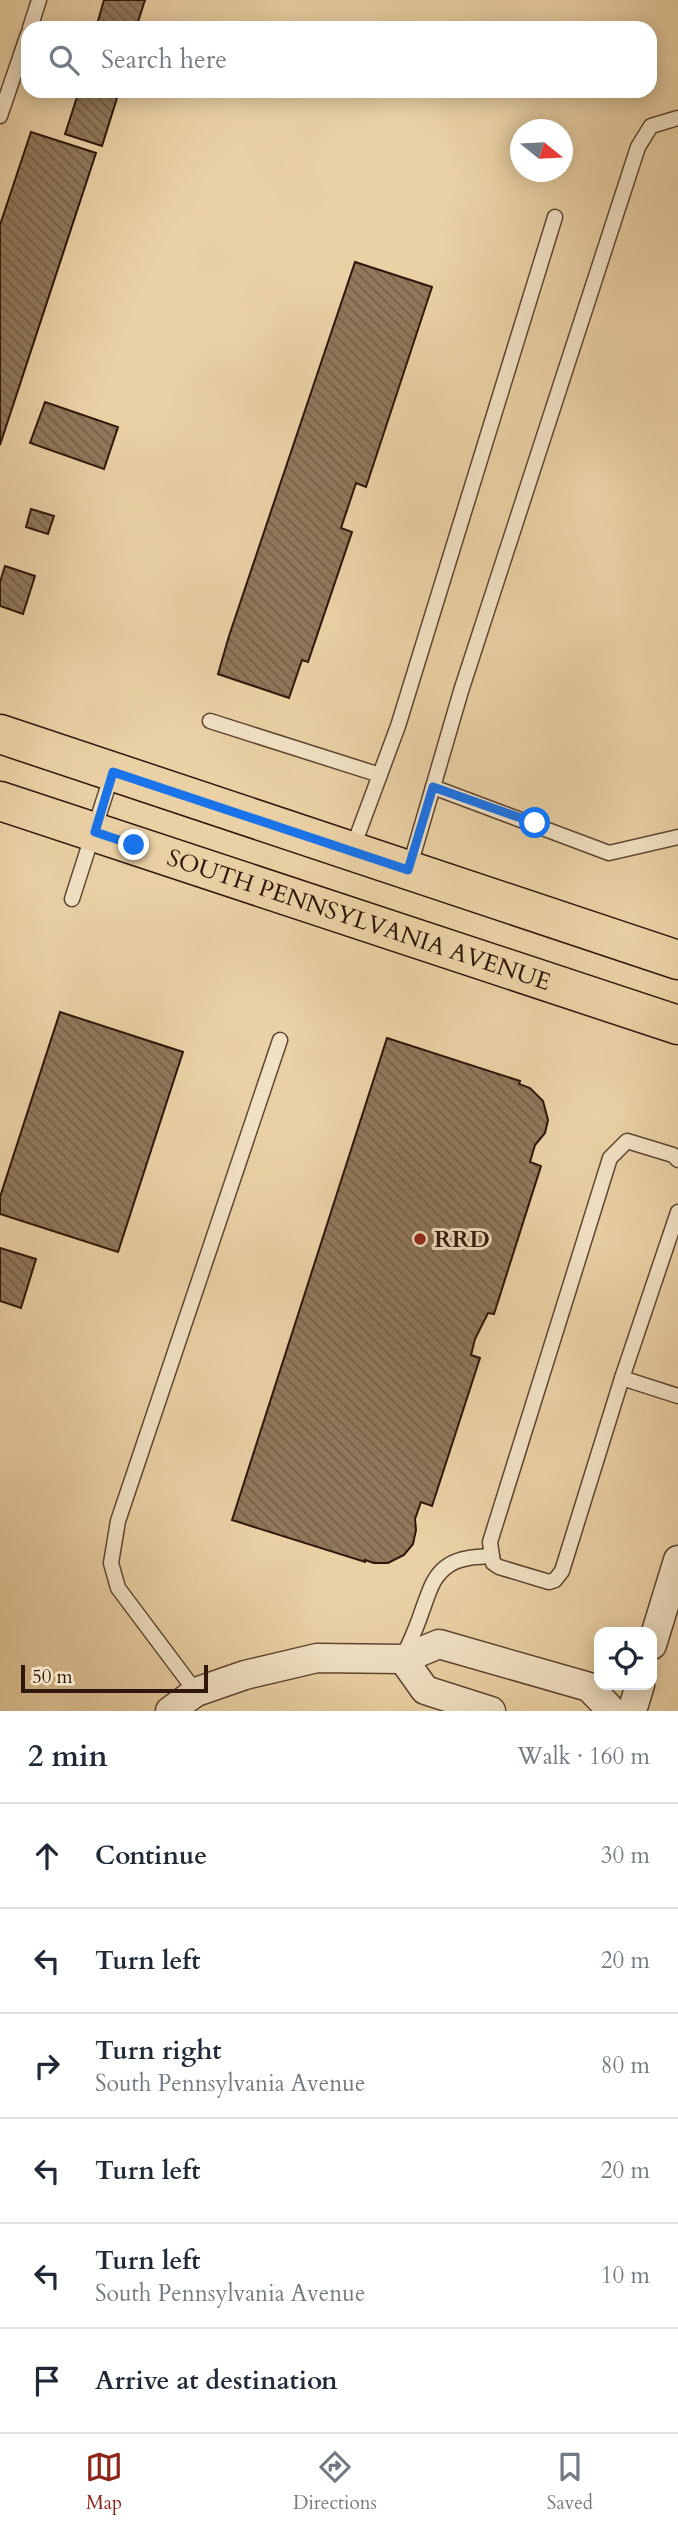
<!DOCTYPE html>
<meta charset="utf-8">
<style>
:root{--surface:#fff;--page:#f6f6f7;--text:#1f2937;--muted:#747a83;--line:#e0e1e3;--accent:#8f2418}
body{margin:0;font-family:Cardo,serif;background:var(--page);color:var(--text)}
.controls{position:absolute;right:21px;bottom:21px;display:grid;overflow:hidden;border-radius:14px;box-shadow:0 4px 18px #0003}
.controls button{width:63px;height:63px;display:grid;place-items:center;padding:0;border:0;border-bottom:2px solid var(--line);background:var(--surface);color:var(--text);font:35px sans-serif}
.compass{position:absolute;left:510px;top:119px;width:63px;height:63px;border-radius:50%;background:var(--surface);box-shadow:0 4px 18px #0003;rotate:108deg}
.scale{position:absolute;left:21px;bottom:18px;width:187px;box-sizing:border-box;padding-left:7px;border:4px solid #2f170b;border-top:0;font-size:19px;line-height:24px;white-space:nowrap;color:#2f170b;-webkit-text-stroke:5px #f1e1c4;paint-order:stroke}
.stop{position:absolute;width:21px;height:21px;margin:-16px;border:5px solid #1a73e8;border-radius:50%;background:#fff}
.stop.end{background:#1a73e8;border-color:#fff;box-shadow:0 2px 7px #0008}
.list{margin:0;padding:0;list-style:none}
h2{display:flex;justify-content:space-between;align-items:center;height:91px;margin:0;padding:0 28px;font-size:30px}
h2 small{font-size:23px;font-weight:400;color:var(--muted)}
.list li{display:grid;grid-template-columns:46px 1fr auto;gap:21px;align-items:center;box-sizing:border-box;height:105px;padding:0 28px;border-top:2px solid var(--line)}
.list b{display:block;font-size:26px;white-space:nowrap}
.list p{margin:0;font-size:23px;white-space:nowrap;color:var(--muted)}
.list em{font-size:23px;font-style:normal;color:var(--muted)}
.icon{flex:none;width:38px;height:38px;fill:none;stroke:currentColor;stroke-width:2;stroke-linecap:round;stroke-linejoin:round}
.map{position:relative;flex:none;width:678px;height:1711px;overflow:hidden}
.search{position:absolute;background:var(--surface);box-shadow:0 4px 18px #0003;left:21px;right:21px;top:21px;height:77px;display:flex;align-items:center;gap:18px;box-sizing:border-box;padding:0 24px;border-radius:21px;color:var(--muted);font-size:26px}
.sheet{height:721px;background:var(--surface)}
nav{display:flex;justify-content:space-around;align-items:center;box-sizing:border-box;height:98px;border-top:2px solid var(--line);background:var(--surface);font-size:19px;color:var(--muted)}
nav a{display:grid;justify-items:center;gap:4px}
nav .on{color:var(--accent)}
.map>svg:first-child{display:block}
.building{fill:url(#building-back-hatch);stroke:#2f170b;stroke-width:2}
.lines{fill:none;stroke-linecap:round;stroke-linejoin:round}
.service-casing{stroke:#5e4632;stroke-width:17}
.minor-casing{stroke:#5e4632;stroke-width:31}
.primary-casing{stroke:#2f170b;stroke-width:41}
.service{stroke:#f1e1c4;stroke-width:14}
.minor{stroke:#f1e1c4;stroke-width:28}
.primary{stroke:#ead1a5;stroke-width:38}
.route{stroke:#1a73e8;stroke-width:9}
.poi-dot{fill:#8f2418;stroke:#f1e1c4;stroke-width:2.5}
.labels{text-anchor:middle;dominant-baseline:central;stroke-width:6;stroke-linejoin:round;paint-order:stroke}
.street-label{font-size:24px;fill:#2f170b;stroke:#f1e1c4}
.poi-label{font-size:24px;font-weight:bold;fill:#2f170b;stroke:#f1e1c4;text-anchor:start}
</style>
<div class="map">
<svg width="678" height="1711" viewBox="0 0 678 1711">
<defs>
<pattern id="building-back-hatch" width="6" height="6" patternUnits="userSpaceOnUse" patternTransform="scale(1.75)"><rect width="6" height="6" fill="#90785b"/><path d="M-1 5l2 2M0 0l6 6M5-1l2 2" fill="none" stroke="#766149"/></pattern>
</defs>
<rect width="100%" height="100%" fill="#ead1a5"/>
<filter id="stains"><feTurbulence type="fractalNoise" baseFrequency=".00286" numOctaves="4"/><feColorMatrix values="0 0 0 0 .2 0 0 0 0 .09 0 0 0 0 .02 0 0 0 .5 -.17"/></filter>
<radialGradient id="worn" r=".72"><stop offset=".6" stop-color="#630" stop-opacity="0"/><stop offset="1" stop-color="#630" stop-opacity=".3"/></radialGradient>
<!-- building -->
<g class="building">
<polygon points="104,0 145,0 136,28 96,28"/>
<polygon points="79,91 94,91 117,98 102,146 65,134"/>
<polygon points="31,132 96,153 0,445 0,225"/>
<polygon points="355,262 432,287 366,487 356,483 341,528 352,532 308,662 302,660 289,698 218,674 229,636"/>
<polygon points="45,402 118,427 104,469 30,443"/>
<polygon points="31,509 54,516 48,534 26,527"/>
<polygon points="5,566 35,576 23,614 0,606 0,582"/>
<polygon points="60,1012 183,1052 118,1252 0,1214 0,1197"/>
<polygon points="387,1038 520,1081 519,1084 530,1088 543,1101 548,1120 545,1133 535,1145 530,1162 541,1166 494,1314 488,1313 475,1339 471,1355 480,1358 432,1506 421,1502 415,1519 416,1530 413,1544 404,1555 388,1563 374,1563 365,1560 365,1562 232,1520"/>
<polygon points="0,1248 36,1259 21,1308 0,1301"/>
</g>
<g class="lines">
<!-- service casing -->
<g class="service-casing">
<g id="service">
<polyline points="30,28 39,0"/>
<polyline points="0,116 28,34"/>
<polyline points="210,721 380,775"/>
<polyline points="433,787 609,853 678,837"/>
<polyline points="352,850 398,726 555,217"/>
<polyline points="409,869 461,691 638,147 651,126 678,118"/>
<polyline points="72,899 112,774"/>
<polyline points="678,1160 673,1155 627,1141 610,1158 490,1542 493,1563 499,1567 549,1582 555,1580 562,1571 622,1378 678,1212"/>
<polyline points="622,1378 678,1396"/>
<path d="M403,1657c7,-15 14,-30 19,-46 7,-18 10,-35 27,-46 12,-8 29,-8 43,-9"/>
<polyline points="196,1692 118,1588 111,1563 118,1521 280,1040"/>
</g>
</g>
<!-- minor casing -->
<g class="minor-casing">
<g id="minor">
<polyline points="652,1645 678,1560"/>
<polyline points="403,1659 425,1690 491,1711"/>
<polyline points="170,1711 196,1692 245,1675 317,1658 403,1659 439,1644 589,1687 612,1711"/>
<polyline points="632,1711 640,1685"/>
</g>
</g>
<!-- primary casing -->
<g class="primary-casing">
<g id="primary">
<polyline points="0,734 678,960"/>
<path id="s1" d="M0,801l678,224"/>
</g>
</g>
<!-- service -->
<use href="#service" class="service"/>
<!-- minor -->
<use href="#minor" class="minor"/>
<!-- primary -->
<use href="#primary" class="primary"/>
</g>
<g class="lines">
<!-- route -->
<polyline class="route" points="134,845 95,832 113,772 408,870 433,787 535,823"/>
</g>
<!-- markers -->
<circle class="poi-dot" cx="420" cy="1239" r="7"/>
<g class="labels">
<!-- street labels -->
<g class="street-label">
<text stroke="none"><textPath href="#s1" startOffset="378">SOUTH PENNSYLVANIA AVENUE</textPath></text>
</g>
<!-- poi labels -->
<g class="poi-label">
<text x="434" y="1239">RRD</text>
</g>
</g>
<rect width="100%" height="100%" filter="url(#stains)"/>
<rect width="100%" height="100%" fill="url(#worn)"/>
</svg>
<div class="controls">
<button><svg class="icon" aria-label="locate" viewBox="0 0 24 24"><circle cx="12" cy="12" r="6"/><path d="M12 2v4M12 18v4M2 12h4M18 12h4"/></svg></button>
</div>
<svg class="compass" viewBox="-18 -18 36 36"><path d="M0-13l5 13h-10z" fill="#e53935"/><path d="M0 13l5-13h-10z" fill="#747a83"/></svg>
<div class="scale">50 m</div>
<div class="stop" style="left:535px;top:823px"></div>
<div class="stop end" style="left:134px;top:845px"></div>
<div class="search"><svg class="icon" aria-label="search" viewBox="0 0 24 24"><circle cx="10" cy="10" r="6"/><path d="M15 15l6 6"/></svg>Search here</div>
</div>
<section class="sheet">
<h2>2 min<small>Walk · 160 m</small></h2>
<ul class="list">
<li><svg class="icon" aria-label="ahead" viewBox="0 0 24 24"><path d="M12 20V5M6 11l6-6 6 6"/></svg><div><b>Continue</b></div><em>30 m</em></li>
<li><svg class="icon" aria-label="left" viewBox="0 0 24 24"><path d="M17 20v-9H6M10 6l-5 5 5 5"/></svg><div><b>Turn left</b></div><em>20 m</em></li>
<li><svg class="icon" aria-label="right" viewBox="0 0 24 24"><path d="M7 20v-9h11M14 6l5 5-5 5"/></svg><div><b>Turn right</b><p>South Pennsylvania Avenue</p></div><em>80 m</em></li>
<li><svg class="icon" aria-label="left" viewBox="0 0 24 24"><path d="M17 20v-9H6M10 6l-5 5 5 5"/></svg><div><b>Turn left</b></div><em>20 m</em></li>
<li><svg class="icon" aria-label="left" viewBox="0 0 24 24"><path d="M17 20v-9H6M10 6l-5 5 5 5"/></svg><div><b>Turn left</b><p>South Pennsylvania Avenue</p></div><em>10 m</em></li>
<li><svg class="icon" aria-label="arrive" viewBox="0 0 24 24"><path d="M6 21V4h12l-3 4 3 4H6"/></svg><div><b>Arrive at destination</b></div></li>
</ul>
</section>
<nav>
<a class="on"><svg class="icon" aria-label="map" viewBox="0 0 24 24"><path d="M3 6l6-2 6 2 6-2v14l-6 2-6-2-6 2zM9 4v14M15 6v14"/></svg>Map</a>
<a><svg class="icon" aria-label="directions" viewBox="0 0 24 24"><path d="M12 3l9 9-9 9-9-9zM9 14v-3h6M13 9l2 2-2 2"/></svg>Directions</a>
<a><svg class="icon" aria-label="saved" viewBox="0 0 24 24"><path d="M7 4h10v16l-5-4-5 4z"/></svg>Saved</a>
</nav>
